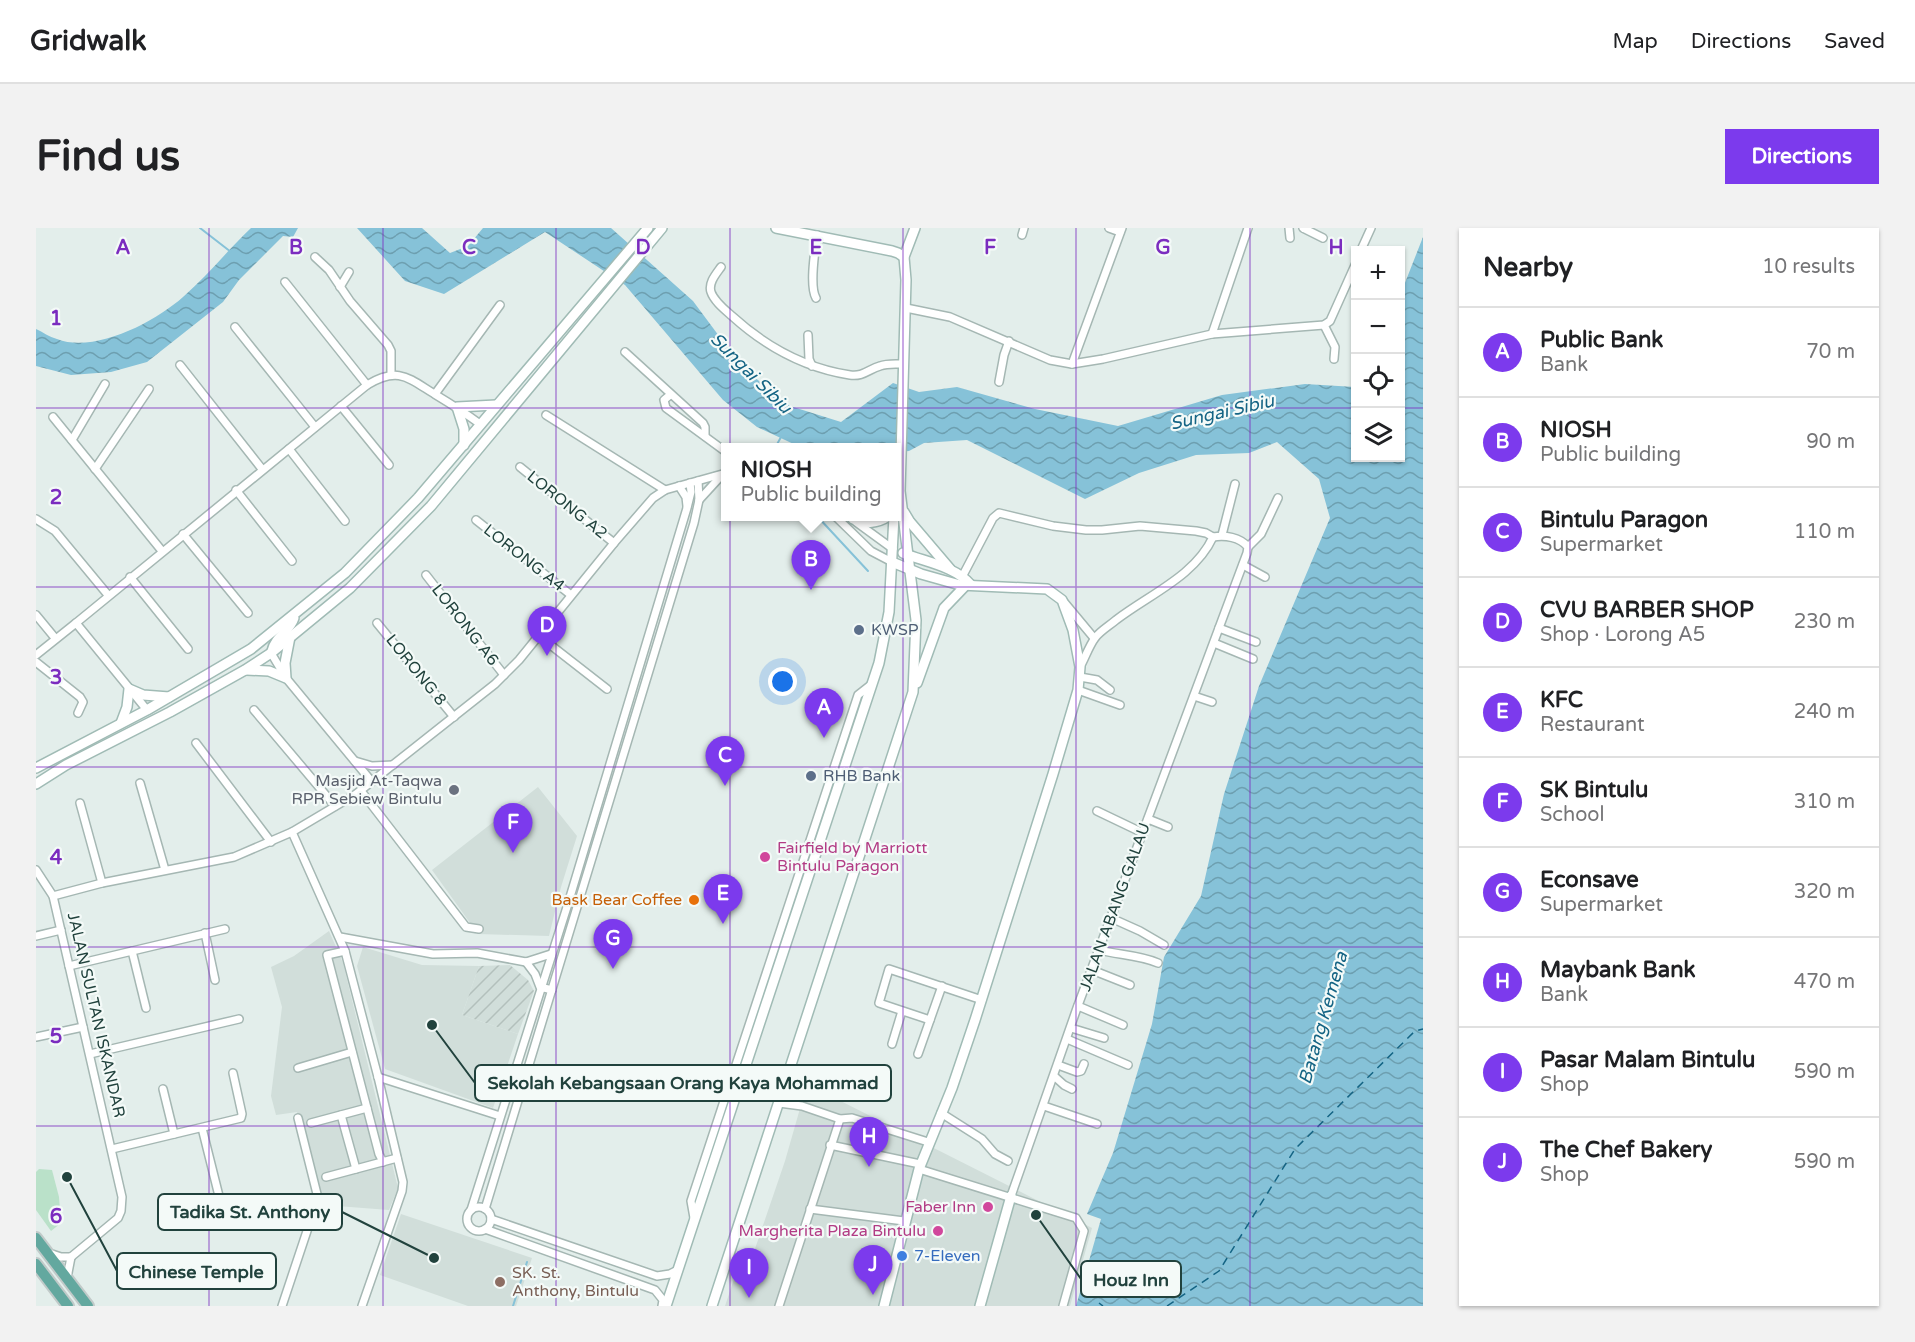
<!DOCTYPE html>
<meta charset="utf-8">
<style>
:root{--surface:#fff;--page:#f2f2f2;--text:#202124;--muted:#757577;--line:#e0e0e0;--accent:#7c3aed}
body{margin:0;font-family:"Varela Round",sans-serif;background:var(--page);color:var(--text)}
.controls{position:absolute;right:18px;top:18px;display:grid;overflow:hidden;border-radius:0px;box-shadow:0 2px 4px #0004}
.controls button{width:54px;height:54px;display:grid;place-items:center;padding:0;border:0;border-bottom:2px solid var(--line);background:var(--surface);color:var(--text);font:30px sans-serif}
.you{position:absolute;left:747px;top:454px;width:21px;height:21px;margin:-15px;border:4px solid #fff;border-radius:50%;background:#1a73e8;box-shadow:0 0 0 9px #1a73e833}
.badge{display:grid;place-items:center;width:39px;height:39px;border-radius:50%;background:var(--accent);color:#fff;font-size:20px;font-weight:700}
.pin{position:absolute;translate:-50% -50px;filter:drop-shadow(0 2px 3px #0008)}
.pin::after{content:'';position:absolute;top:32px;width:21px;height:18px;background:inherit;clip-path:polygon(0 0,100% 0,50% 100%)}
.popup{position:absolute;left:685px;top:215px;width:180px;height:78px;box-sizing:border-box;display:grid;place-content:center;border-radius:0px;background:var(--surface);filter:drop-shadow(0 2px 4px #0005);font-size:20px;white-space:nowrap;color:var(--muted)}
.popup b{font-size:22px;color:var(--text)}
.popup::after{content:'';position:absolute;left:50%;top:100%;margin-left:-12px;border:12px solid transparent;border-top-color:var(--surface)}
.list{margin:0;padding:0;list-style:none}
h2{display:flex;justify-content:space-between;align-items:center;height:78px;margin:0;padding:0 24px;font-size:26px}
h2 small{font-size:20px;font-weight:400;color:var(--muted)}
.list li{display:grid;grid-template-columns:39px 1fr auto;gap:18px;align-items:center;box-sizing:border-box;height:90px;padding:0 24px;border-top:2px solid var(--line)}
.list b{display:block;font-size:22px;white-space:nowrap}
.list p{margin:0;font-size:20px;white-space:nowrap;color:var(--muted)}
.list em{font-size:20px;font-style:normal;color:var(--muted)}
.icon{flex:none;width:33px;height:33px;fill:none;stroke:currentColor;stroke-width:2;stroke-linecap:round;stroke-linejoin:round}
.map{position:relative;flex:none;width:1387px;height:1078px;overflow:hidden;border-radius:0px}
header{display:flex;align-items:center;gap:36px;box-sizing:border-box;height:84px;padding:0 30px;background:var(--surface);border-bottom:2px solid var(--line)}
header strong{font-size:28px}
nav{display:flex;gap:33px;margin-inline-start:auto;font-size:21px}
.intro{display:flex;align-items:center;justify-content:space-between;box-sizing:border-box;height:144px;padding:0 36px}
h1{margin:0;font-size:42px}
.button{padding:15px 27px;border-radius:0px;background:var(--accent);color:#fff;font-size:21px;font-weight:700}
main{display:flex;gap:36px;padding:0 36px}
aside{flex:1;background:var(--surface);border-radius:0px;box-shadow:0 2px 4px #0004}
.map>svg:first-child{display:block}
.built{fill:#d1deda}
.industrial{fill:url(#industrial-furrows)}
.green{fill:#bae1c9}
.water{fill:url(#water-waves)}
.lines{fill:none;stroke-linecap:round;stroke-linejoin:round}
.stream{stroke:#86c2d8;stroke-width:2}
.ferry{stroke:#146484;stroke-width:1.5;stroke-dasharray:8 6;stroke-linecap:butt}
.street-casing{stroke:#a5b7b3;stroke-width:10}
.secondary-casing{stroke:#a0bbb5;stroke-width:12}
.primary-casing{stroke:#c1cac9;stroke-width:14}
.street{stroke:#fff;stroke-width:7}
.secondary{stroke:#fff;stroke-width:9}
.primary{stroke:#63a89f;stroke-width:10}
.grid{fill:none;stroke:#7b2cbf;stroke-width:1.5;stroke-opacity:0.55}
.service-dot{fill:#5c6f8a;stroke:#f4faf8;stroke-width:2}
.worship-dot{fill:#6b7280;stroke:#f4faf8;stroke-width:2}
.hotel-dot{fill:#d1479c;stroke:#f4faf8;stroke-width:2}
.food-dot{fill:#e8710a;stroke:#f4faf8;stroke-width:2}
.shop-dot{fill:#3f7fe0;stroke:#f4faf8;stroke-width:2}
.education-dot{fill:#8d6e63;stroke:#f4faf8;stroke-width:2}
.labels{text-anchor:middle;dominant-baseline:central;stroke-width:4.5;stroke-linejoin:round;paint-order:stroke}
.street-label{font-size:16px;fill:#21423d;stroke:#f4faf8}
.service-label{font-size:16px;fill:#4e5e75;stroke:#f4faf8;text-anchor:start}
.worship-label{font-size:16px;fill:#5b616d;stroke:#f4faf8;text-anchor:end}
.hotel-label{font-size:16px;fill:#b23c85;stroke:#f4faf8;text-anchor:end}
.food-label{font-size:16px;fill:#c56008;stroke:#f4faf8;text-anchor:end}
.shop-label{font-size:16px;fill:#366cbe;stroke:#f4faf8;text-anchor:start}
.education-label{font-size:16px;fill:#785e54;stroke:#f4faf8;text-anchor:start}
.water-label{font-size:18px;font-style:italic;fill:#146484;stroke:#f4faf8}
.grid-label{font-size:20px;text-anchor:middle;font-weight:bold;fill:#7b2cbf;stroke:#f4faf8;stroke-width:4.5;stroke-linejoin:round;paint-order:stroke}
.leader{fill:none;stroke:#21423d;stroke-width:2}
.callout-dot{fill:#21423d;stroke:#f4faf8;stroke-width:2}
.callout{fill:#f4faf8;stroke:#21423d;stroke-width:2}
.callout-label{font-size:18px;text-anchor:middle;font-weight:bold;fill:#21423d}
</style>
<header>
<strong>Gridwalk</strong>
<nav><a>Map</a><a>Directions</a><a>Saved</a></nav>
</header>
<div class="intro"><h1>Find us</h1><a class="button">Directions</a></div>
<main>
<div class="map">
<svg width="1387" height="1078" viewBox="0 0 1387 1078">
<defs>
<pattern id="industrial-furrows" width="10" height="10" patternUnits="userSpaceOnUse" patternTransform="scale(1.5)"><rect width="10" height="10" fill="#d1deda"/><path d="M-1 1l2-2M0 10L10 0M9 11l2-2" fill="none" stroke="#b3c0bc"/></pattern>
<pattern id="water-waves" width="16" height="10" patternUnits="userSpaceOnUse" patternTransform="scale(1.5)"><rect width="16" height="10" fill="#86c2d8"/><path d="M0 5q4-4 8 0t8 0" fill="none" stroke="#6d9fb0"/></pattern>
</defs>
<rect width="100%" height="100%" fill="#e3eeeb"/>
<!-- built -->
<g class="built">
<polygon points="502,559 541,608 525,659 513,708 442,706 396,642"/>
<polygon points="293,703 307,735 362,960 353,982 288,977 261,884 240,887 235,868 246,779 235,739 258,728"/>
<polygon points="327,719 386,737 443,738 426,787 482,806 457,880 349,841 321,738"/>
<polygon points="771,856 1056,1000 1034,1078 689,1078 698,1051 708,1053 749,933"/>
<polygon points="365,986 496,1030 480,1078 432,1078 344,1047"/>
</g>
<!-- industrial -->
<polygon class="industrial" points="474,737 492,752 498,763 482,806 426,787 443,738"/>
<!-- green -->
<polygon class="green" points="3,941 16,942 23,969 25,995 15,1003 0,982 0,944"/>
<!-- water -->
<g class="water">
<path d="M215,0h47l-5,9 -10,-1 -44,44 -16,22 -76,60 -36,10 -40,3 -35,-9v-37c7,3 13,8 21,10 37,15 98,-17 126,-42 24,-21 45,-47 68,-69z"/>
<polygon points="321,0 386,0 414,25 432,18 447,0 575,0 657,73 706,139 754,178 805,194 857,155 883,164 921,159 999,181 1082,198 1186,167 1269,156 1319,159 1320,230 1364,230 1365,65 1387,9 1387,1078 1040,1078 1065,991 1051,986 1077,925 1116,796 1128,729 1165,668 1188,566 1223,458 1294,290 1283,251 1241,214 1213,225 1160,227 1103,245 1049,271 931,212 888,215 873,223 861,224 860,220 764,219 721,199 687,172 589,57 509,4 408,66 369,53"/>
</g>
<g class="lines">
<!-- stream -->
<g class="stream">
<polyline points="164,0 195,24"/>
<polyline points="739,220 745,209"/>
<polyline points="781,288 832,343"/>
<polyline points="477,1078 491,1034"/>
</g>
<!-- ferry -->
<g class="ferry">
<polyline points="1063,1075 1067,1078"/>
<polyline points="1131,1078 1183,1043 1259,921 1379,803 1387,801"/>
</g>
<!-- street casing -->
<g class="street-casing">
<g id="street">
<polyline points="1073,0 1084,4"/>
<polyline points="1253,0 1254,10"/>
<polyline points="1267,0 1287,10"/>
<polyline points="986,7 988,0"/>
<polyline points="1325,22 1335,0"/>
<polyline points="279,29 293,42 314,73 352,117 355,123 355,147"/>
<path d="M685,39c-5,7 -13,16 -10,25 3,9 13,17 21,24 33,30 73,52 118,59 13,2 19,-6 30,-9 7,-3 16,-2 23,-2"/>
<polyline points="249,54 331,157"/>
<polyline points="304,59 313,44"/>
<path d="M780,70c-7,-12 -1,-48 1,-63"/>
<polyline points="870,80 914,89 1014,132 1036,136 1067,131 1176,106 1288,97 1294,93 1320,35"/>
<polyline points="1288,97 1299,119 1298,131"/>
<polyline points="199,99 279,199"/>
<polyline points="1176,106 1212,0"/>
<polyline points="772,107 773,131 776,138"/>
<polyline points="589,124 667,195 669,199 669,208"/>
<polyline points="1036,136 1086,0"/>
<polyline points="144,137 226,241"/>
<polyline points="963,154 968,127 973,113"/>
<polyline points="399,166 464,77"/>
<polyline points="634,167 628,172 630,180 690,224"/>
<polyline points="305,178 353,237"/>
<polyline points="510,187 629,262"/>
<polyline points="17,189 126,323"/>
<polyline points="36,212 69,156"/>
<polyline points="253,221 309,293"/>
<polyline points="484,239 578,315"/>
<polyline points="59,241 113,161"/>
<polyline points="643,258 650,269 651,278"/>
<polyline points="200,262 256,333"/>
<polyline points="663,272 685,248"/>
<polyline points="799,288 835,323 856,334"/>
<polyline points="0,291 19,303 72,367"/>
<polyline points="440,292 535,367"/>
<polyline points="820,294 857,321"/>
<polyline points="147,306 212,385"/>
<polyline points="1186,307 1199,256"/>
<polyline points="1212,319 1225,306 1242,270"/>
<polyline points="1207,337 1229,349"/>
<polyline points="390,347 468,447"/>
<polyline points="94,349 152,421"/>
<path d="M926,349l31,-59 6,-5 54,13 33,4h16l38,-4 56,5 10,2 7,4c-18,39 -63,57 -97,83 -7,6 -16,11 -21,18 -6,8 -10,20 -15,29"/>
<polyline points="1028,374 1058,410"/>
<polyline points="0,387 19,410"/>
<path d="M40,395l291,-238c32,-19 41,-7 69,10 15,9 29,18 44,29"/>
<polyline points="341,395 418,489"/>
<polyline points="1183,400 1220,414"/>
<polyline points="503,408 571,461"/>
<polyline points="1178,415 1217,431"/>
<polyline points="235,425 250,450 336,554"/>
<polyline points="0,427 40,395 111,482"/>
<polyline points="0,434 44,469 47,474 42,485"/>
<polyline points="1044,449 1061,452 1074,462"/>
<polyline points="1042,462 1084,477"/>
<polyline points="1158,468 1176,474"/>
<polyline points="218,482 299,578"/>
<polyline points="160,515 235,614"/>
<polyline points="319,533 336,538 357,537"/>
<polyline points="104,555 129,642"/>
<polyline points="325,563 430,699 443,701"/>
<polyline points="44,575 66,655"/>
<polyline points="1061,583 1107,605"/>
<polyline points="1112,591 1132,599"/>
<polyline points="0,642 17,668 86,969 85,983 82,990 35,1029"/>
<polyline points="17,668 66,655 198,629 256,604"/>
<polyline points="1075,690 1104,703 1128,717"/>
<polyline points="169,705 179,752"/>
<polyline points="0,708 25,702"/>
<polyline points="304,709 397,726 441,725 490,734 515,726"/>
<path d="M1063,722c20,5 41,5 59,13"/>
<polyline points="96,723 110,780"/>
<polyline points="309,723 291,727 343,926 347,934"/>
<polyline points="490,734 499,746 504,759 516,762"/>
<polyline points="33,738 189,701"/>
<polyline points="1056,742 1094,757"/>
<polyline points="1042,778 1087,797"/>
<polyline points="894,792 843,775 853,741 946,772"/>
<polyline points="1035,800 1068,810"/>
<polyline points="0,809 47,799"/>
<polyline points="1031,811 1092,837"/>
<polyline points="856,816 866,783"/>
<polyline points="54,826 203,791"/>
<polyline points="882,826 906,758"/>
<polyline points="1022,837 1041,844 1045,843 1048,836"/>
<polyline points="262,840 316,824"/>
<polyline points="1018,848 1028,857 1036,861"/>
<polyline points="342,849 464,888"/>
<polyline points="127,861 138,906"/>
<polyline points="743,875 766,878 804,891 816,890 892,914"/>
<polyline points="1008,878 1061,896"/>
<polyline points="905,885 946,911 959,926 972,933"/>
<polyline points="305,887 320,941"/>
<polyline points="275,895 331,880"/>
<polyline points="794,917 884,936"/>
<polyline points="76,921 205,890 206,886 197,845"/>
<polyline points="883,941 1040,990 1048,1003 1027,1078"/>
<polyline points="290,949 361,930"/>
<path d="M975,968l66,-188 170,-455 1,-6c-8,-10 -23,-12 -35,-10"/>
<polyline points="131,975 179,975 184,972 166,900"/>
<circle cx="443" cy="991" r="12"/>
<polyline points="449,981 658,295 663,272 662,253"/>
<polyline points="774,981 868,993"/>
<polyline points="435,982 531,679 651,280 655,264 654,255"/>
<polyline points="658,990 655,973 822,467 836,456"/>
<polyline points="455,991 621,1048 634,1046 642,1042"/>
<polyline points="449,1001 619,1062 627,1072 626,1078"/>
<polyline points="13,1025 25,1029 35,1029"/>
<polyline points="31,1050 35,1029"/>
<polyline points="246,1078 282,970 262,890"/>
<polyline points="326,1078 366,963 367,954 342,849 309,723 256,604 320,566 459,456 483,432 578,315 617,270 629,262 690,245"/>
<polyline points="743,1078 804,891"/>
</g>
</g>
<!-- secondary casing -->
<g class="secondary-casing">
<g id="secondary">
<polyline points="740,0 856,23 862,25 868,29"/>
<polyline points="428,217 428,201 421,179 460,177"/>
<polyline points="868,284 874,294 914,341"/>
<path d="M817,291c15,5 23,5 36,-3"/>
<path d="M867,325c22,9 52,13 68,32"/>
<path d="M236,423c3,-14 18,-20 22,-33"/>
<polyline points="210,442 233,443 250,450 249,435 254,409"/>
<polyline points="881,455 908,380 930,357"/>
<polyline points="85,495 91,479 93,461 107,467 133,469"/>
<polyline points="0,540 111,482 215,421 309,345 382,270 612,0"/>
<polyline points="0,556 30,537 134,484 209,442 235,425 314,360 395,278 626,0"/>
<polyline points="630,1078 843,435 853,384 858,288"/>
<polyline points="676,1078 877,464 880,392 864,263 870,52 868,29 879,0"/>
<polyline points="848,1078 883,941 916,860 939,792 1017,546 1042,462 1044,439 1037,402 1026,372 1011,361 924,357 885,346 856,334"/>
<polyline points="944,1078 975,968"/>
</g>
</g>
<!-- primary casing -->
<g class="primary-casing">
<g id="primary">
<polyline points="0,1010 52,1078"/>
<polyline points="0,1036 32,1078"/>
</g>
</g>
<!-- street -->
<use href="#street" class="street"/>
<!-- secondary -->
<use href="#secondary" class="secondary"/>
<!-- primary -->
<use href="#primary" class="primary"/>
</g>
<!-- grid -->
<path class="grid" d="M173,0v1078M347,0v1078M520,0v1078M694,0v1078M867,0v1078M1040,0v1078M1214,0v1078M0,180h1320M1364,180h23M0,359h1387M0,539h1387M0,719h1387M0,898h1387"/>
<!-- markers -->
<g class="service-dot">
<circle cx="823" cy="402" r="6"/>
<circle cx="775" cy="548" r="6"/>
</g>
<circle class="worship-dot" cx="418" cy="562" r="6"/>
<g class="hotel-dot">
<circle cx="729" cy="629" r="6"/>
<circle cx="952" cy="979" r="6"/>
<circle cx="902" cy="1003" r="6"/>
</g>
<circle class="food-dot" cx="658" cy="672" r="6"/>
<circle class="shop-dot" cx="866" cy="1028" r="6"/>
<circle class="education-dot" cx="464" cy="1054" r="6"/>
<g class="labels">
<!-- street labels -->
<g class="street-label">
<text transform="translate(531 277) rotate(39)">LORONG A2</text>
<text transform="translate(488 330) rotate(38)">LORONG A4</text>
<text transform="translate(429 397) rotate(52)">LORONG A6</text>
<text transform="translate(380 442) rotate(51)">LORONG 8</text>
<text transform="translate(1079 679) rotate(-70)">JALAN ABANG GALAU</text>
<text transform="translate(60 787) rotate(77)">JALAN SULTAN ISKANDAR</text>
</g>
<!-- service labels -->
<g class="service-label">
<text x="835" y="402">KWSP</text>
<text x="787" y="548">RHB Bank</text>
</g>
<!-- worship labels -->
<g class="worship-label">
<text x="406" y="553">Masjid At-Taqwa<tspan x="406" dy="18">RPR Sebiew Bintulu</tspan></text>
</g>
<!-- hotel labels -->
<g class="hotel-label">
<text x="741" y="620" text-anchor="start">Fairfield by Marriott<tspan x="741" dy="18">Bintulu Paragon</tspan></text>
<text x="940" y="979">Faber Inn</text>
<text x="890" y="1003">Margherita Plaza Bintulu</text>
</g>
<!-- food labels -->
<g class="food-label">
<text x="646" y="672">Bask Bear Coffee</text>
</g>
<!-- shop labels -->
<g class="shop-label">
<text x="878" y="1028">7-Eleven</text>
</g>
<!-- education labels -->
<g class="education-label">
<text x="476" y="1045">SK. St.<tspan x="476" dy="18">Anthony, Bintulu</tspan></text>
</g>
<!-- water labels -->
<g class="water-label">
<text transform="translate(715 145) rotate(45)">Sungai Sibiu</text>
<text transform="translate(1186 184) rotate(-13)">Sungai Sibiu</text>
<text transform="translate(1287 790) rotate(-74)">Batang Kemena</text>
</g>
</g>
<g class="grid-label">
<text x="87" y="26">A</text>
<text x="260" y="26">B</text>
<text x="433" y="26">C</text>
<text x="607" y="26">D</text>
<text x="780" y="26">E</text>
<text x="954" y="26">F</text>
<text x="1127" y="26">G</text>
<text x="1300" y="26">H</text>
<text x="20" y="97">1</text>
<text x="20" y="276">2</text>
<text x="20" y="456">3</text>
<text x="20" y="636">4</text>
<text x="20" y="815">5</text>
<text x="20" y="995">6</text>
</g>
<!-- callouts -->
<path class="leader" d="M396 797L439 855M398 1030L306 984M31 949L81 1043M1000 987L1045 1051"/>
<g class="callout-dot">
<circle cx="396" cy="797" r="6"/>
<circle cx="398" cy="1030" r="6"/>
<circle cx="31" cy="949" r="6"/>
<circle cx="1000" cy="987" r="6"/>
</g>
<g class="callout">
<rect x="439" y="837" width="416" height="36" rx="6"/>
<rect x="122" y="966" width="184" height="36" rx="6"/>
<rect x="81" y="1025" width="159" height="36" rx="6"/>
<rect x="1045" y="1033" width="100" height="36" rx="6"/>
</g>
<g class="callout-label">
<text x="647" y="861">Sekolah Kebangsaan Orang Kaya Mohammad</text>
<text x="214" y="990">Tadika St. Anthony</text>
<text x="160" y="1050">Chinese Temple</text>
<text x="1095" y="1058">Houz Inn</text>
</g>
</svg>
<div class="controls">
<button>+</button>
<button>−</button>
<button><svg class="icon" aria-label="locate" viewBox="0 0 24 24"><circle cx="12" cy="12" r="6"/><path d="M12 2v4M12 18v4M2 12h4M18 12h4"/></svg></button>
<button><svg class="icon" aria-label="layers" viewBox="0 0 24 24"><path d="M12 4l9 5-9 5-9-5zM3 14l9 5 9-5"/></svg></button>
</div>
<div class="you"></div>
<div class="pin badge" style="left:788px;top:510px">A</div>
<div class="pin badge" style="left:775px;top:362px">B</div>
<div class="popup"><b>NIOSH</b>Public building</div>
<div class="pin badge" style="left:689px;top:558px">C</div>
<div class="pin badge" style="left:511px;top:428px">D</div>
<div class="pin badge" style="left:687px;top:696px">E</div>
<div class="pin badge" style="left:477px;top:625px">F</div>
<div class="pin badge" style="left:577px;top:741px">G</div>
<div class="pin badge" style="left:833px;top:939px">H</div>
<div class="pin badge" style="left:713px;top:1070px">I</div>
<div class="pin badge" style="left:837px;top:1067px">J</div>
</div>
<aside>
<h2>Nearby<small>10 results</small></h2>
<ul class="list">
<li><span class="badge">A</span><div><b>Public Bank</b><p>Bank</p></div><em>70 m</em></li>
<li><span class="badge">B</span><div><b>NIOSH</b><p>Public building</p></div><em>90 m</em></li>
<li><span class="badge">C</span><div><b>Bintulu Paragon</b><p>Supermarket</p></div><em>110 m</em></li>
<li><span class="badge">D</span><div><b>CVU BARBER SHOP</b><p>Shop · Lorong A5</p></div><em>230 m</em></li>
<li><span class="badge">E</span><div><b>KFC</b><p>Restaurant</p></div><em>240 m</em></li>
<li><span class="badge">F</span><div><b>SK Bintulu</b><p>School</p></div><em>310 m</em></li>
<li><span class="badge">G</span><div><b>Econsave</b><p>Supermarket</p></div><em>320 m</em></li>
<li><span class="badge">H</span><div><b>Maybank Bank</b><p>Bank</p></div><em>470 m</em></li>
<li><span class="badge">I</span><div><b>Pasar Malam Bintulu</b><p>Shop</p></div><em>590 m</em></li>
<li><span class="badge">J</span><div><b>The Chef Bakery</b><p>Shop</p></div><em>590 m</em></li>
</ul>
</aside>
</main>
